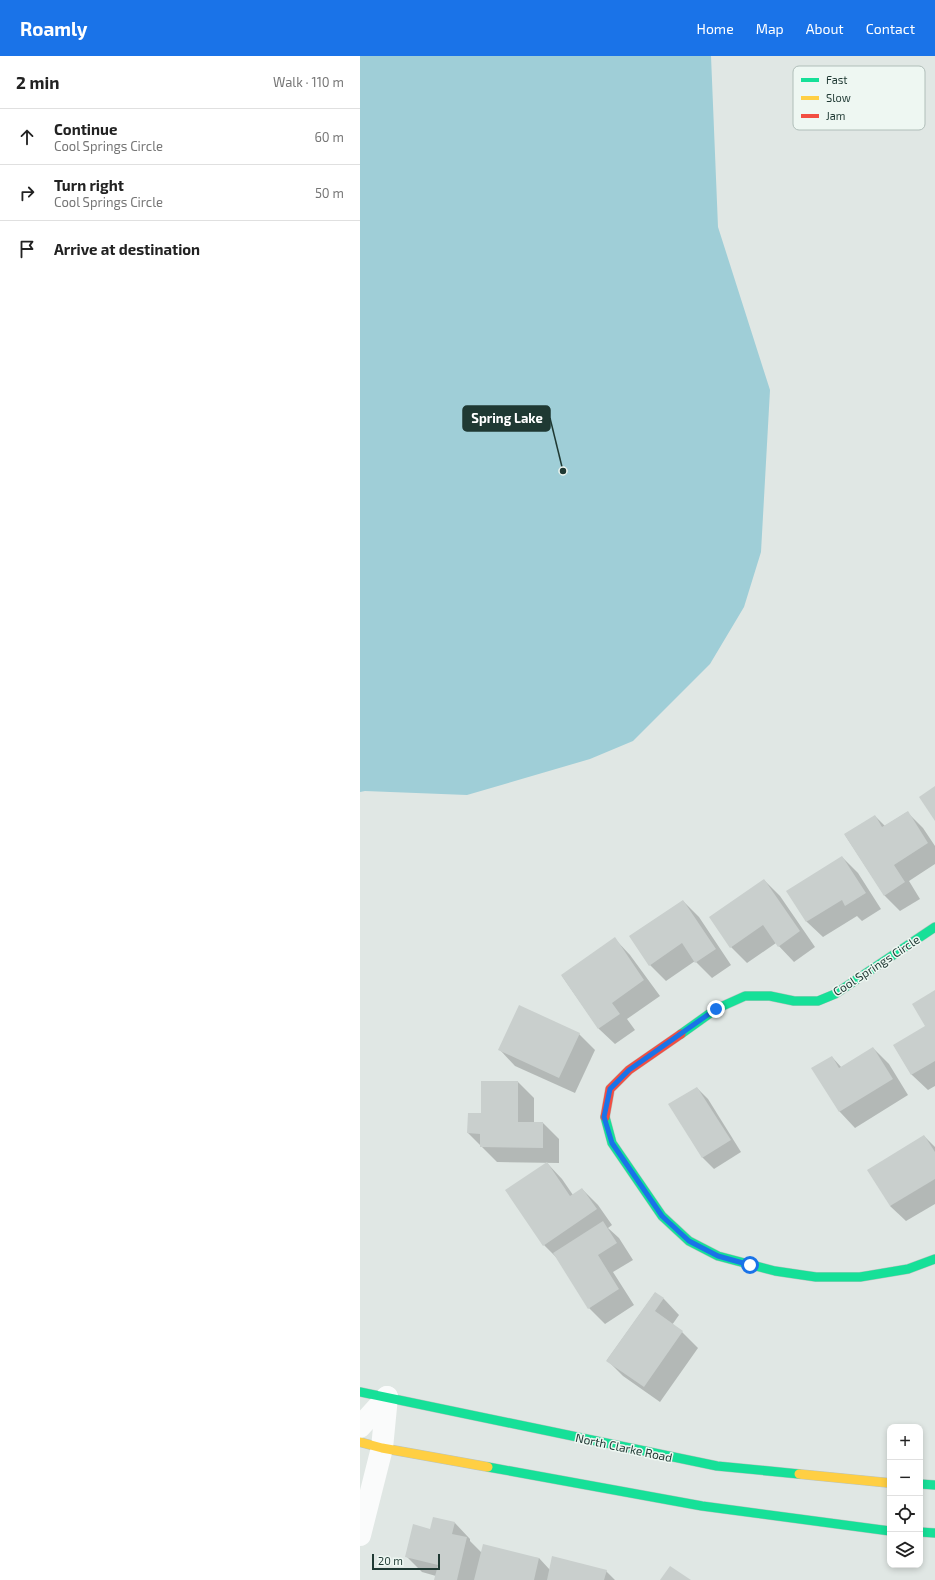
<!DOCTYPE html>
<meta charset="utf-8">
<style>
:root{--surface:#fff;--page:#f2f2f2;--text:#222;--muted:#767676;--line:#e0e0e0;--accent:#1a73e8}
body{margin:0;font-family:"Exo 2",sans-serif;background:var(--page);color:var(--text)}
.controls{position:absolute;right:12px;bottom:12px;display:grid;overflow:hidden;border-radius:8px;box-shadow:0 2px 6px #0003}
.controls button{width:36px;height:36px;display:grid;place-items:center;padding:0;border:0;border-bottom:1px solid var(--line);background:var(--surface);color:var(--text);font:20px sans-serif}
.scale{position:absolute;left:12px;bottom:10px;width:68px;box-sizing:border-box;padding-left:4px;border:2px solid #1f3933;border-top:0;font-size:11px;line-height:14px;white-space:nowrap;color:#1f3933;-webkit-text-stroke:3px #eef7f2;paint-order:stroke}
.stop{position:absolute;width:12px;height:12px;margin:-9px;border:3px solid #1a73e8;border-radius:50%;background:#fff}
.stop.end{background:#1a73e8;border-color:#fff;box-shadow:0 1px 4px #0008}
.list{margin:0;padding:0;list-style:none}
h2{display:flex;justify-content:space-between;align-items:center;height:52px;margin:0;padding:0 16px;font-size:17px}
h2 small{font-size:13px;font-weight:400;color:var(--muted)}
.list li{display:grid;grid-template-columns:26px 1fr auto;gap:12px;align-items:center;box-sizing:border-box;height:56px;padding:0 16px;border-top:1px solid var(--line)}
.list b{display:block;font-size:15px;white-space:nowrap}
.list p{margin:0;font-size:13px;white-space:nowrap;color:var(--muted)}
.list em{font-size:13px;font-style:normal;color:var(--muted)}
.icon{flex:none;width:22px;height:22px;fill:none;stroke:currentColor;stroke-width:2;stroke-linecap:round;stroke-linejoin:round}
.map{position:relative;flex:none;width:575px;height:1524px;overflow:hidden}
header{display:flex;align-items:center;gap:24px;box-sizing:border-box;height:56px;padding:0 20px;background:var(--accent);color:#fff}
header strong{font-size:19px}
nav{display:flex;gap:22px;margin-inline-start:auto;font-size:14px}
main{display:flex}
aside{flex:1;background:var(--surface)}
.map>svg:first-child{display:block}
.water{fill:#9fced7}
.shadow{fill:#0003}
.building{fill:#c9cfcd}
.lines{fill:none;stroke-linecap:round;stroke-linejoin:round}
.fast-casing{stroke:#b9c4bf;stroke-width:10}
.slow-casing{stroke:#b9c4bf;stroke-width:10}
.jam-casing{stroke:#b9c4bf;stroke-width:10}
.street{stroke:#fafbfb;stroke-width:22}
.fast{stroke:#16e098;stroke-width:9}
.slow{stroke:#ffcf43;stroke-width:9}
.jam{stroke:#f24e42;stroke-width:9}
.route{stroke:#1a73e8;stroke-width:5}
.labels{text-anchor:middle;dominant-baseline:central;stroke-width:3;stroke-linejoin:round;paint-order:stroke}
.street-label{font-size:12px;fill:#1f3933;stroke:#eef7f2}
.key{fill:#eef7f2;stroke:#b0beb9;stroke-width:1}
.key-label{font-size:11px;fill:#1f3933}
.leader{fill:none;stroke:#1f3933;stroke-width:1.5}
.callout-dot{fill:#1f3933;stroke:#eef7f2;stroke-width:1.5}
.callout{fill:#1f3933;stroke:#1f3933;stroke-width:1.5}
.callout-label{font-size:13px;text-anchor:middle;font-weight:bold;fill:#fff}
</style>
<header>
<strong>Roamly</strong>
<nav><a>Home</a><a>Map</a><a>About</a><a>Contact</a></nav>
</header>
<main>
<aside>
<h2>2 min<small>Walk · 110 m</small></h2>
<ul class="list">
<li><svg class="icon" aria-label="ahead" viewBox="0 0 24 24"><path d="M12 20V5M6 11l6-6 6 6"/></svg><div><b>Continue</b><p>Cool Springs Circle</p></div><em>60 m</em></li>
<li><svg class="icon" aria-label="right" viewBox="0 0 24 24"><path d="M7 20v-9h11M14 6l5 5-5 5"/></svg><div><b>Turn right</b><p>Cool Springs Circle</p></div><em>50 m</em></li>
<li><svg class="icon" aria-label="arrive" viewBox="0 0 24 24"><path d="M6 21V4h12l-3 4 3 4H6"/></svg><div><b>Arrive at destination</b></div></li>
</ul>
</aside>
<div class="map">
<svg width="575" height="1524" viewBox="0 0 575 1524">
<rect width="100%" height="100%" fill="#e0e7e4"/>
<!-- water -->
<polygon class="water" points="0,0 351,0 358,171 410,334 401,496 384,551 350,608 273,685 230,703 107,739 5,735 0,736"/>
<!-- shadow -->
<g class="shadow">
<polygon points="547,756 563,772 575,790 575,808 549,825 560,843 540,855 525,840 485,779 515,760 525,770"/>
<polygon points="482,801 498,817 521,853 502,865 497,860 463,881 447,866 428,835"/>
<polygon points="404,824 420,840 455,891 434,906 416,887 387,907 371,891"/>
<polygon points="323,845 339,861 371,909 352,922 335,905 306,925 290,909"/>
<polygon points="255,883 270,899 300,940 267,963 275,974 255,988 239,973 202,920"/>
<polygon points="575,936 575,1030 568,1034 552,1019 535,990 566,971"/>
<polygon points="219,978 235,994 215,1037 155,1010 140,994"/>
<polygon points="513,992 529,1008 548,1039 495,1072 480,1056 453,1013 472,1001 482,1012"/>
<polygon points="158,1026 174,1042 174,1067 183,1067 199,1083 199,1107 137,1106 108,1077 122,1058"/>
<polygon points="337,1032 348,1043 381,1096 354,1113 343,1102 310,1048"/>
<polygon points="564,1080 575,1091 575,1148 546,1165 530,1150"/>
<polygon points="187,1107 202,1123 213,1139 222,1133 238,1149 252,1169 248,1172 259,1182 273,1204 253,1216 274,1249 245,1268 229,1252 199,1204 184,1189"/>
<polygon points="295,1237 304,1243 319,1259 312,1269 322,1276 338,1292 300,1346 263,1320 247,1304"/>
<polygon points="95,1467 110,1483 110,1485 122,1497 179,1502 190,1514 246,1515 255,1524 75,1524 76,1520 62,1516 46,1500 71,1474"/>
</g>
<!-- building -->
<g class="building">
<polygon points="575,730 575,765 559,741"/>
<polygon points="548,755 568,787 534,809 545,826 524,840 484,778 515,759 522,771"/>
<polygon points="482,800 506,837 485,850 482,844 446,866 426,835"/>
<polygon points="404,823 440,875 418,891 403,869 370,892 349,861"/>
<polygon points="323,844 356,893 335,907 322,887 289,910 269,880"/>
<polygon points="255,881 284,924 252,947 260,958 238,973 201,919"/>
<polygon points="575,934 575,1005 551,1019 533,989 565,970 552,948"/>
<polygon points="159,949 220,977 199,1022 138,994"/>
<polygon points="513,991 533,1023 479,1056 451,1012 472,1000 479,1012"/>
<polygon points="121,1025 158,1025 158,1066 183,1066 183,1092 120,1091 120,1078 107,1077 108,1057 121,1057"/>
<polygon points="337,1031 371,1084 342,1102 308,1048"/>
<polygon points="564,1079 575,1096 575,1123 530,1150 507,1114"/>
<polygon points="187,1106 210,1140 222,1132 237,1153 183,1190 145,1134"/>
<polygon points="243,1165 257,1187 238,1199 259,1233 228,1253 193,1197"/>
<polygon points="295,1236 304,1242 295,1255 323,1275 284,1331 246,1305"/>
<polygon points="73,1461 95,1466 92,1478 107,1481 97,1524 74,1524 78,1509 45,1501 53,1468 70,1473"/>
<polygon points="123,1488 179,1502 174,1524 114,1524"/>
<polygon points="192,1500 247,1514 244,1524 187,1524"/>
<polygon points="310,1510 331,1524 300,1524"/>
</g>
<g class="lines">
<!-- fast casing -->
<g class="fast-casing">
<g id="fast">
<polyline points="321,978 356,953 385,940 410,940 434,945 458,945 475,938 575,871"/>
<polyline points="245,1061 252,1087 302,1160 329,1185 358,1200 415,1215 456,1221 500,1221 548,1213 575,1203"/>
<polyline points="0,1336 357,1410 439,1418"/>
<polyline points="128,1411 342,1450 530,1475"/>
<polyline points="560,1428 575,1429"/>
<polyline points="560,1476 575,1477"/>
</g>
</g>
<!-- slow casing -->
<g class="slow-casing">
<g id="slow">
<polyline points="0,1386 22,1392 128,1411"/>
<polyline points="439,1418 530,1427"/>
</g>
</g>
<!-- jam casing -->
<g class="jam-casing">
<polyline id="jam" points="245,1061 250,1033 269,1014 321,978"/>
</g>
<!-- street -->
<g class="street">
<polyline points="0,1371 27,1341"/>
<polyline points="0,1479 22,1392 27,1341"/>
</g>
<!-- fast -->
<use href="#fast" class="fast"/>
<!-- slow -->
<use href="#slow" class="slow"/>
<!-- jam -->
<use href="#jam" class="jam"/>
</g>
<g class="lines">
<!-- route -->
<polyline class="route" points="356,953 269,1014 250,1033 244,1061 252,1087 302,1160 329,1185 358,1200 390,1209"/>
</g>
<g class="labels">
<!-- street labels -->
<g class="street-label">
<text transform="translate(516 909) rotate(-33)">Cool Springs Circle</text>
<text transform="translate(264 1391) rotate(12)">North Clarke Road</text>
</g>
</g>
<!-- legend -->
<rect x="433" y="10" width="132" height="64" rx="6" class="key"/>
<rect x="441" y="22" width="18" height="4" fill="#16e098"/>
<rect x="441" y="40" width="18" height="4" fill="#ffcf43"/>
<rect x="441" y="58" width="18" height="4" fill="#f24e42"/>
<g class="key-label">
<text x="466" y="28">Fast</text>
<text x="466" y="46">Slow</text>
<text x="466" y="64">Jam</text>
</g>
<!-- callouts -->
<path class="leader" d="M203 415L190 362"/>
<circle class="callout-dot" cx="203" cy="415" r="4"/>
<rect class="callout" x="103" y="350" width="87" height="25" rx="4"/>
<g class="callout-label">
<text x="147" y="367">Spring Lake</text>
</g>
</svg>
<div class="controls">
<button>+</button>
<button>−</button>
<button><svg class="icon" aria-label="locate" viewBox="0 0 24 24"><circle cx="12" cy="12" r="6"/><path d="M12 2v4M12 18v4M2 12h4M18 12h4"/></svg></button>
<button><svg class="icon" aria-label="layers" viewBox="0 0 24 24"><path d="M12 4l9 5-9 5-9-5zM3 14l9 5 9-5"/></svg></button>
</div>
<div class="scale">20 m</div>
<div class="stop" style="left:390px;top:1209px"></div>
<div class="stop end" style="left:356px;top:953px"></div>
</div>
</main>
